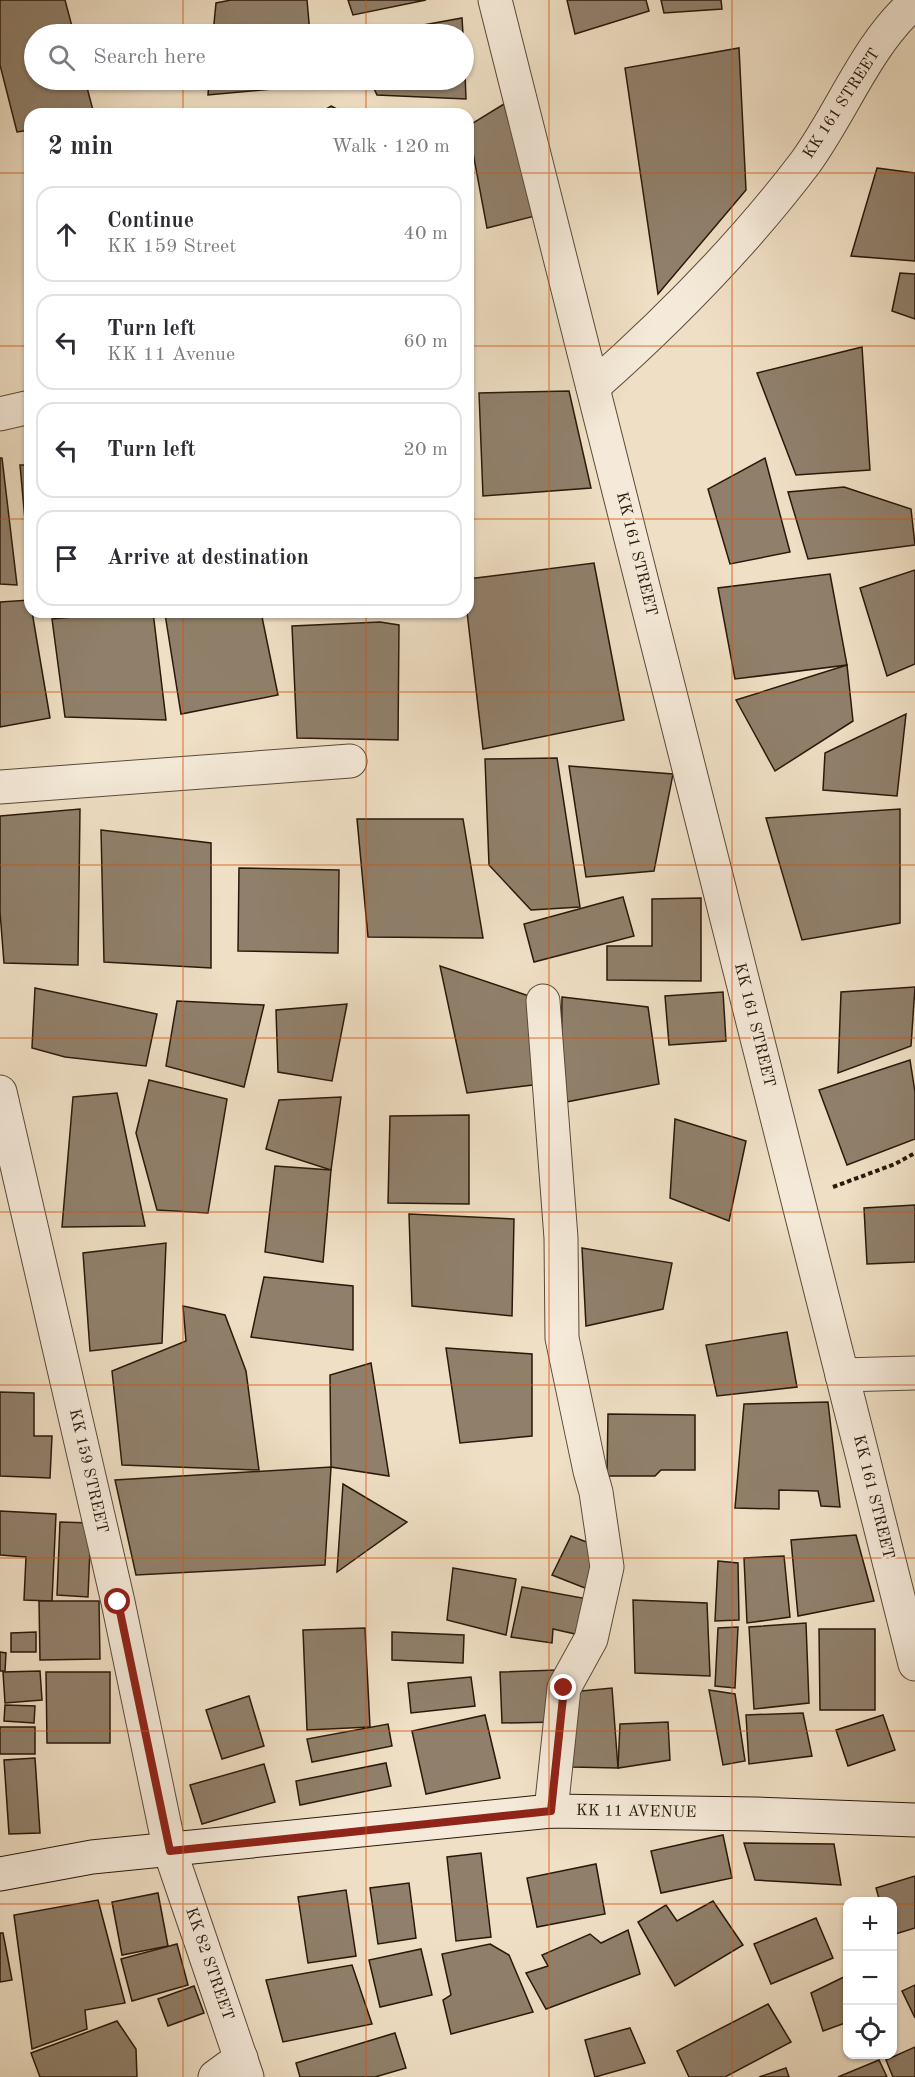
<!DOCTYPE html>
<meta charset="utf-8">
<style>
:root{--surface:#fff;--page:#f7f7f7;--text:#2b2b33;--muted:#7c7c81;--line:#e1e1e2}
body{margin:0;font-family:"Old Standard TT",serif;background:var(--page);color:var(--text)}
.controls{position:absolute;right:18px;bottom:18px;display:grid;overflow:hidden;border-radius:12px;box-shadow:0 2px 4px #0004}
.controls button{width:54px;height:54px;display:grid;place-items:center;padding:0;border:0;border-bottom:2px solid var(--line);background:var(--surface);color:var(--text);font:30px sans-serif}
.stop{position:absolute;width:18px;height:18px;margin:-14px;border:4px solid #8f2418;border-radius:50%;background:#fff}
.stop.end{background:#8f2418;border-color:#fff;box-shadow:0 2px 6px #0008}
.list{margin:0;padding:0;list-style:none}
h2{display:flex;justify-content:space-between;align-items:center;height:78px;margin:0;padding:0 24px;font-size:26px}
h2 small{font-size:20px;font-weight:400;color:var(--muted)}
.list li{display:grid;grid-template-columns:39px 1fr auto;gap:18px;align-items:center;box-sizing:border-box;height:96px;margin:0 12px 12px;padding:0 12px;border:2px solid var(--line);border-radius:18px}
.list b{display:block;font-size:22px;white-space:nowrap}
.list p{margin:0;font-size:20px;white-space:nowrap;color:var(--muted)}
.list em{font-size:20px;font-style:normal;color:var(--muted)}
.icon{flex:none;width:33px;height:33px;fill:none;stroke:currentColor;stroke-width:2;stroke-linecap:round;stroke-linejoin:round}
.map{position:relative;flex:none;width:915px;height:2077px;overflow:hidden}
.search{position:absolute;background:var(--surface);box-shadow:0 2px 4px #0004;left:24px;top:24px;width:450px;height:66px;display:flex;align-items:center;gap:15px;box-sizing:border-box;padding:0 21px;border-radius:33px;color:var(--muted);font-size:22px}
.panel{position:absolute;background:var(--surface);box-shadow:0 2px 4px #0004;left:24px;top:108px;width:450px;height:510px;border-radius:18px}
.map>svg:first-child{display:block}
.building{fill:#90806b;stroke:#29190a;stroke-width:1.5}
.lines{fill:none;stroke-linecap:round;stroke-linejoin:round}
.street-casing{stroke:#5a4a38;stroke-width:35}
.secondary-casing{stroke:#29190a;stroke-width:35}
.path{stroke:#29190a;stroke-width:4;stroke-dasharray:4.5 3;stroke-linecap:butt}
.street{stroke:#f5ead9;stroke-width:33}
.secondary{stroke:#f5ead9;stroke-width:33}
.route{stroke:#8f2418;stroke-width:8}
.grid{fill:none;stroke:#d5530c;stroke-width:1.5;stroke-opacity:0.55}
.labels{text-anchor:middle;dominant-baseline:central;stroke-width:4.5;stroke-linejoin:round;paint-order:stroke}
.street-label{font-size:16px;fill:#29190a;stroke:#f5ead9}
</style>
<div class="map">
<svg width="915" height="2077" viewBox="0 0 915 2077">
<rect width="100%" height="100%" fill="#efdfc4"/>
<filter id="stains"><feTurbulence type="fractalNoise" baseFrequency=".00333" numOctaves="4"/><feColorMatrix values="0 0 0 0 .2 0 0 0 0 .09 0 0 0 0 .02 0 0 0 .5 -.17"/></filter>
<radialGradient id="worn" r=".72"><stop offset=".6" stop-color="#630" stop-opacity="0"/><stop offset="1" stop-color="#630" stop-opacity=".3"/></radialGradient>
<!-- building -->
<g class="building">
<polygon points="0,0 65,0 74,34 34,34 34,80 85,80 94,114 30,114 30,130 17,132 0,65"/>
<polygon points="231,0 307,0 310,34 213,34 216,3"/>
<polygon points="348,0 426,0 353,15"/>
<polygon points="567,0 646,0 649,11 575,34"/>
<polygon points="661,0 721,0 722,9 664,13"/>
<polygon points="462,18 463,34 374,34"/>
<polygon points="464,47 466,99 377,95 370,80 464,80"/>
<polygon points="739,48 746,190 658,294 625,68"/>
<polygon points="209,80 314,80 314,85 208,95"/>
<polygon points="504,104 535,216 487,228 468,126"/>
<polygon points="331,106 346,114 318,114"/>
<polygon points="877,168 915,173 915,261 851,256"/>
<polygon points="900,273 915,274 915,319 892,311"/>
<polygon points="862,347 870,470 796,475 757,373"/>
<polygon points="569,391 591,488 483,496 479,393"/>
<polygon points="0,458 2,458 17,585 0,584"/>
<polygon points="765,458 790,552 730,564 708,489"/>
<polygon points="20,465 30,465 30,575"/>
<polygon points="844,487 911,509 915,545 808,559 788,492"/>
<polygon points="594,563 624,720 483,749 467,612 468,579"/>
<polygon points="915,570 915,664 887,676 860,588"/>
<polygon points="830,574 847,665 735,679 718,588"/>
<polygon points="30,600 50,718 0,727 0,602"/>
<polygon points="124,612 153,612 166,720 65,717 52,619"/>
<polygon points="178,612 261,612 278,695 181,714 165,614"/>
<polygon points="380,622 399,625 398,740 297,738 292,626"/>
<polygon points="847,665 853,721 775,771 736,700"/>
<polygon points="906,714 897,796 823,790 825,753"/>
<polygon points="557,758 580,907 531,910 489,865 485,759"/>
<polygon points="569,766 673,774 654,871 586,877"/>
<polygon points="80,809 78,965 4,963 0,912 0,816"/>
<polygon points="900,809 900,923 802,940 766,818"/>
<polygon points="357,819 463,819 483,938 368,937"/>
<polygon points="101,830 211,843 211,968 104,962"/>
<polygon points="239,868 339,870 338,953 238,951"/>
<polygon points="623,897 634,936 534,962 524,924"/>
<polygon points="701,898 701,981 607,980 607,946 652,946 652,899"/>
<polygon points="440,966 535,998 541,1084 467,1093"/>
<polygon points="915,987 911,1046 838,1073 841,992"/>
<polygon points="35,988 157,1014 146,1066 65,1057 32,1048"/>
<polygon points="723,992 726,1041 669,1045 665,996"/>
<polygon points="562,997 648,1007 659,1084 561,1103"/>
<polygon points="177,1001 264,1005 244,1087 166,1066"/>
<polygon points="347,1004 332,1081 278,1072 276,1010"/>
<polygon points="910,1060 915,1092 915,1139 847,1165 819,1090"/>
<polygon points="149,1080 227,1099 208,1213 157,1210 136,1133"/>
<polygon points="117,1093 145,1226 62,1227 73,1097"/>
<polygon points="341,1097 331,1170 266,1149 279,1100"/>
<polygon points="469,1115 469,1204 388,1203 390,1116"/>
<polygon points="675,1119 746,1141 729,1221 670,1198"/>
<polygon points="275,1166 331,1170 323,1262 265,1252"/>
<polygon points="915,1205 915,1262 867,1264 864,1208"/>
<polygon points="409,1214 514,1219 512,1316 412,1306"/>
<polygon points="166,1243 162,1343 90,1351 83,1253"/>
<polygon points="582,1248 672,1263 663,1309 586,1326"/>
<polygon points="264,1277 353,1286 353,1350 251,1337"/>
<polygon points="183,1306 225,1315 246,1371 259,1470 122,1465 112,1371 186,1341"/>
<polygon points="787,1332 797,1387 717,1396 706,1345"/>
<polygon points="446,1348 532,1354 532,1436 460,1443"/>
<polygon points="371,1363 389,1476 331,1467 330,1375"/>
<polygon points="0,1392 34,1393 34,1436 52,1436 50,1478 0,1476"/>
<polygon points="828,1402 840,1507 821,1506 818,1491 779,1490 779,1509 735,1508 744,1404"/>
<polygon points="608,1414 695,1415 695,1470 661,1470 655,1476 607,1476"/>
<polygon points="331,1467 325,1565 136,1575 115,1480"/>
<polygon points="343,1484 407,1522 337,1572"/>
<polygon points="0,1511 56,1514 52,1601 24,1600 26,1557 0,1555"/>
<polygon points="60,1522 91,1523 88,1597 57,1595"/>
<polygon points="856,1535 874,1601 798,1616 791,1540"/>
<polygon points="571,1536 602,1548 585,1588 552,1575"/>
<polygon points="784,1556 790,1617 747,1623 744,1558"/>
<polygon points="718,1561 738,1563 739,1620 715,1621"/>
<polygon points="453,1568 516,1579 506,1635 447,1620"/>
<polygon points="522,1587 588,1599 584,1636 553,1629 552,1643 511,1637"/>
<polygon points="633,1600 707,1603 710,1676 635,1673"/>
<polygon points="39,1601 99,1601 100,1659 40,1660"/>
<polygon points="806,1623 809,1703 754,1709 749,1627"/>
<polygon points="738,1627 735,1688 715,1686 718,1628"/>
<polygon points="365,1628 370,1727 307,1730 303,1630"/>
<polygon points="819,1629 875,1629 875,1710 820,1710"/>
<polygon points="36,1632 36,1652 11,1652 11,1633"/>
<polygon points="392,1632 464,1635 463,1663 392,1660"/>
<polygon points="0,1652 6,1653 5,1671 0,1671"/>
<polygon points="557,1670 558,1722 502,1723 500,1672"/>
<polygon points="40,1671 42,1700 5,1703 3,1672"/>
<polygon points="46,1672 110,1672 110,1743 47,1743"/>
<polygon points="471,1677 475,1706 411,1713 408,1683"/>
<polygon points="612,1688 618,1768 572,1767 571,1692"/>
<polygon points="709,1690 735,1694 745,1761 723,1765"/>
<polygon points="249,1696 264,1746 222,1759 206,1710"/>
<polygon points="5,1705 35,1706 34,1723 4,1721"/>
<polygon points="803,1713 812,1756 749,1764 746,1715"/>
<polygon points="485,1715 500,1778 426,1794 412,1731"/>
<polygon points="883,1715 895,1750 848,1766 836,1730"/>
<polygon points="668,1722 670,1760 618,1768 620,1724"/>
<polygon points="388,1724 392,1746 312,1762 307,1739"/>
<rect x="0" y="1727" width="35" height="27"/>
<polygon points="35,1758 40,1833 9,1834 4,1760"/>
<polygon points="386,1763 391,1786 300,1805 296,1781"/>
<polygon points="264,1764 275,1802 202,1824 190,1785"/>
<polygon points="723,1835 732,1878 661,1893 651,1851"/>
<polygon points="744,1843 834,1844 841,1885 755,1880"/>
<polygon points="481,1853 491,1937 456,1941 447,1857"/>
<polygon points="596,1864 605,1914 537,1927 527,1878"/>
<polygon points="915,1876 915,1928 892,1935 892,1902 880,1902 876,1888"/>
<polygon points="409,1883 416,1938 378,1944 370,1888"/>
<polygon points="346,1890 356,1956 308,1963 298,1897"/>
<polygon points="158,1893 168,1946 122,1955 112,1902"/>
<polygon points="98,1900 125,2003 85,2010 87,2029 32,2049 14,1915"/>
<polygon points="713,1901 743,1945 675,1986 638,1922 666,1905 677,1921"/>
<polygon points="816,1918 833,1958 771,1984 754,1944"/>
<polygon points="628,1930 640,1974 546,2009 526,1973 548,1966 542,1955 590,1934 601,1943"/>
<polygon points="0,1933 3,1933 12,1980 0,1982"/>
<polygon points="177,1944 188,1985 132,2001 121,1959"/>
<polygon points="490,1944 509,1955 533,2012 451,2034 443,2000 451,1995 442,1954"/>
<polygon points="421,1949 432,1995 380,2007 369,1960"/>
<polygon points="352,1965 372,2024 283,2042 266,1980"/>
<polygon points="848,1975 848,2022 823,2031 811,1993"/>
<polygon points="915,1985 915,2018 902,1991"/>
<polygon points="194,1986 204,2013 168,2026 158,1999"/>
<polygon points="768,2004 791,2042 725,2077 689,2077 677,2051"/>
<polygon points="117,2021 136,2049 137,2077 40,2077 31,2053"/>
<polygon points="630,2028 645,2063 595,2077 585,2040"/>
<polygon points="395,2033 406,2068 375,2077 300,2077 296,2063"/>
<polygon points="915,2047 915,2077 893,2077 886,2060"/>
<polygon points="879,2060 887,2077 838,2077"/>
<polygon points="786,2068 789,2077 759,2077"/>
</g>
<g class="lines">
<!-- street casing -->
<g class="street-casing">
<g id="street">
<polyline points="495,0 915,1664"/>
<path d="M593,387c78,-69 149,-141 212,-224 38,-52 61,-118 110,-161"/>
<polyline points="0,414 30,407"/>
<polyline points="0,787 350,761"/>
<polyline points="543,1001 561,1238 562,1338 590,1471 596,1492 607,1567 591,1639 564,1688 551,1811"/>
<polyline points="0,1092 118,1602 170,1851 247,2077"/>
<polyline points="842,1375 915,1373"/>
<polyline points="215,2077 241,2058"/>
</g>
</g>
<!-- secondary casing -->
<g class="secondary-casing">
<polyline id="secondary" points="0,1874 92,1857 551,1811 756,1814 915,1820"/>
</g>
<!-- path -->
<polyline class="path" points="833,1187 895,1164 915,1153"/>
<!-- street -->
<use href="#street" class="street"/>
<!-- secondary -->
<use href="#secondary" class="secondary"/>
</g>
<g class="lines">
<!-- route -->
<polyline class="route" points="118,1602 170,1851 551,1811 564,1688"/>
</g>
<!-- grid -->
<path class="grid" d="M183,0v34M366,0v34M549,0v2077M732,0v2077M183,80v34M366,80v34M0,173h30M468,173h447M0,346h30M468,346h447M0,519h30M468,519h447M183,612v1465M366,612v1465M0,692h915M0,865h915M0,1038h915M0,1212h915M0,1385h915M0,1558h915M0,1731h915M0,1904h848M892,1904h23"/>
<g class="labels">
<!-- street labels -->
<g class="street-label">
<text transform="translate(842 104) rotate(-57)">KK 161 STREET</text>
<text transform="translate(636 554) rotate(76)">KK 161 STREET</text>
<text transform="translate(754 1025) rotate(76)">KK 161 STREET</text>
<text transform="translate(88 1471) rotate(77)">KK 159 STREET</text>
<text transform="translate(873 1497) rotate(76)">KK 161 STREET</text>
<text transform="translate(636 1812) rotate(1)">KK 11 AVENUE</text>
<text transform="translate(209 1964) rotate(71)">KK 82 STREET</text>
</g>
</g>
<rect width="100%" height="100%" filter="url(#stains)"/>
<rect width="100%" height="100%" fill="url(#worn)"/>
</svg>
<div class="controls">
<button>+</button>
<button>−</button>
<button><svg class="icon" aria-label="locate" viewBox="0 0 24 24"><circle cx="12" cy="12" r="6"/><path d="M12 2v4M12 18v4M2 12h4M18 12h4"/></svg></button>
</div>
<div class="stop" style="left:118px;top:1602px"></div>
<div class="stop end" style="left:564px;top:1688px"></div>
<div class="search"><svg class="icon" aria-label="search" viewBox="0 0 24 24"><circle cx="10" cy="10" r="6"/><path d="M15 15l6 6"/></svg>Search here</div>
<section class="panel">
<h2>2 min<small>Walk · 120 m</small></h2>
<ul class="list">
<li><svg class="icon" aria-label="ahead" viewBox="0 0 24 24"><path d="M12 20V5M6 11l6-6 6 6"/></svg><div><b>Continue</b><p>KK 159 Street</p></div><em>40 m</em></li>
<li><svg class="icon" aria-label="left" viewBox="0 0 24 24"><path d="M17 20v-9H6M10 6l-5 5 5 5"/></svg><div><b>Turn left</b><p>KK 11 Avenue</p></div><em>60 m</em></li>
<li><svg class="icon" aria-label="left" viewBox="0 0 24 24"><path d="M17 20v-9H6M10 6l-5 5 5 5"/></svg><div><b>Turn left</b></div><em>20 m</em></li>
<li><svg class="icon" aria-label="arrive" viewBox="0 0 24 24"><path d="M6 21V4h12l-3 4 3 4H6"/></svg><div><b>Arrive at destination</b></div></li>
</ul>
</section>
</div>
